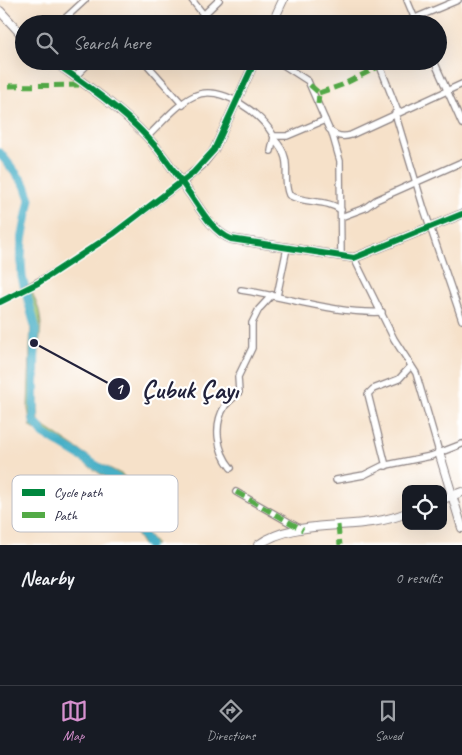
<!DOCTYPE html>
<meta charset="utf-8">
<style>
:root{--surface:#171b24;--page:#20242c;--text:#f1f3f6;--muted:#9ea1a6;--line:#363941;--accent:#d690ce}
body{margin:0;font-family:Caveat,sans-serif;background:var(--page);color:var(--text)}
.controls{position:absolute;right:15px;bottom:15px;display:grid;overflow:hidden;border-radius:10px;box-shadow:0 5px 20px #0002}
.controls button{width:45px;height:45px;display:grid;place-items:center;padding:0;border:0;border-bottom:1px solid var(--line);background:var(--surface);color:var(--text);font:25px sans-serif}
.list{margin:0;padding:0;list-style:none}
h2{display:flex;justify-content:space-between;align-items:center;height:65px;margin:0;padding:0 20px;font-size:21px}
h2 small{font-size:16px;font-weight:400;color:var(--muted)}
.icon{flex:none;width:28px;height:28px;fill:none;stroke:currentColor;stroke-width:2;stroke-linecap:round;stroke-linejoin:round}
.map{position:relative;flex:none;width:462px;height:545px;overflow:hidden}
.search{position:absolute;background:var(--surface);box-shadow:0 5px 20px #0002;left:15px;right:15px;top:15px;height:55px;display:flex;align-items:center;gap:12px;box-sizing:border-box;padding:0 18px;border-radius:28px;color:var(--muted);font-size:19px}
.sheet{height:140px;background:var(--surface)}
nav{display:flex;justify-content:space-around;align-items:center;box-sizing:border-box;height:70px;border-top:1px solid var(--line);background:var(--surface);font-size:14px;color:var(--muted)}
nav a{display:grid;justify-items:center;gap:2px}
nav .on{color:var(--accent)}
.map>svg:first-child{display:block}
.green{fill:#9bc16c;stroke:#5e7254}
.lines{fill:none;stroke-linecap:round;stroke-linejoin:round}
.river{stroke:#47afc6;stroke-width:9}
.street-casing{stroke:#8c8282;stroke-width:8}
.secondary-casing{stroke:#8c8282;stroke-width:10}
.street{stroke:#fff;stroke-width:5.5}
.secondary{stroke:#fff;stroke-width:8}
.quiet{stroke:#53aa46;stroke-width:5;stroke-dasharray:10 5;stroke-linecap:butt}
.cycleway-casing{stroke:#fff;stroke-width:9}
.cycleway{stroke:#00873e;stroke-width:6}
.key{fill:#fff;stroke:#bdbdc4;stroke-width:1}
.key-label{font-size:14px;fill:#22223b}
.leader{fill:none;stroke:#22223b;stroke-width:2}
.callout-dot{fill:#22223b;stroke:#fff;stroke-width:2}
.mark-label{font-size:15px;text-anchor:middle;font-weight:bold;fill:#fff}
.callout-label{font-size:26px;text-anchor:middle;font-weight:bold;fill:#22223b;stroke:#fff;stroke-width:4.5;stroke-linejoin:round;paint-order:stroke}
</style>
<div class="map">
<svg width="462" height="545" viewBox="0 0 462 545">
<rect width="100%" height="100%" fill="#fff"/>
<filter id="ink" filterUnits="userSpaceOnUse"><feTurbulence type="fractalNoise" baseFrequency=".02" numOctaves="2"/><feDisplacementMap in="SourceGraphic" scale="10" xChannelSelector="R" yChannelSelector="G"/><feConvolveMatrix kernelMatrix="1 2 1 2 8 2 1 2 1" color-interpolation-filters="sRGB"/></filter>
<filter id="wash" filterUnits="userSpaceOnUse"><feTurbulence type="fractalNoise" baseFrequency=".0096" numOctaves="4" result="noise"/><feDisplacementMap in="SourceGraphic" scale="20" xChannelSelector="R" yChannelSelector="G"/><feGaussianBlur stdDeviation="1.12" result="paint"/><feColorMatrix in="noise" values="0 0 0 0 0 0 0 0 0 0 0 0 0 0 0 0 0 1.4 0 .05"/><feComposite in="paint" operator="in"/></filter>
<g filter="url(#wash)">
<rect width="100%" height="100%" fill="#f6e1c9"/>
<!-- green -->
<polygon class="green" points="32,292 39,310 41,323 37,377 39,423 97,462 123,475 129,487 139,523 156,545 143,545 131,526 120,492 114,483 31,427 28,409 31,318 23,296"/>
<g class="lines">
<!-- river -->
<polyline class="river" points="0,153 25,185 30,199 22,240 21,258 22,277 35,326 34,421 44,434 120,480 134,522 149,545"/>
</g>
</g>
<g filter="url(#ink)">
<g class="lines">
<!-- street casing -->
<g class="street-casing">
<g id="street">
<polyline points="192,0 211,24"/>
<polyline points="407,0 417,24"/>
<polyline points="59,24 85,0"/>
<polyline points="131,24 138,21 143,24"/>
<polyline points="194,24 219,0"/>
<polyline points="401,24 458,0"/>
<polyline points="144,61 183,105"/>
<path d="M277,61l31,20 21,48c6,7 13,9 22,6l111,-51"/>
<polyline points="378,61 398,112"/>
<polyline points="434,61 462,124"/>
<polyline points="75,77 91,61"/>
<polyline points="395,113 424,209 462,320"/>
<polyline points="332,133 340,161 341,257"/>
<polyline points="274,136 287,136 325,120"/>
<path d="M147,137c14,-13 30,-33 47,-41 26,-13 69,18 80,41l-3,14"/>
<path d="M274,139c21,22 7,38 15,56 16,9 38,4 52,15"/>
<polyline points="341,217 365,208 376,200 462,162"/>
<polyline points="354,258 394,339 416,373 439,452"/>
<path d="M241,290c47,7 94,24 141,22"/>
<polyline points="277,296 287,248"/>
<path d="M0,302c63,-31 125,-76 181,-119"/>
<polyline points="386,466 368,394 373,389 399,379 411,366"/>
<path d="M231,468c-14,-17 -18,-43 -6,-62 4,-6 10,-8 14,-14l-1,-15 14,-29v-25l7,-14 13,-14"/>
<polyline points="336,480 364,475 382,466 431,456 462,444"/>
<polyline points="236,492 301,529"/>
</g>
</g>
<!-- secondary casing -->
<g class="secondary-casing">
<g id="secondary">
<polyline points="0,11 24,37"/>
<polyline points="272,24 283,0"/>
<path d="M53,61c37,27 74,51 103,86 13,15 23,32 34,47 11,16 22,37 41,45l123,19 108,-44"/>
<polyline points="181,183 202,165 214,150 255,61"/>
<polyline points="439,452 462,528"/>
<polyline points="443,499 462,492"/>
<path d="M258,545c41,-29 102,-12 148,-32"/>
</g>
</g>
<!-- street -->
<use href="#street" class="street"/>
<!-- secondary -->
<use href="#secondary" class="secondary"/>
<!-- quiet -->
<g class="quiet">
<polyline points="310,85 319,93 318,104"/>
<polyline points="9,86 84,85"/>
<polyline points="319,93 342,85 380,66"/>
<polyline points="236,492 303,530"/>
<polyline points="338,525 340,545"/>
</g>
<!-- cycleway casing -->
<g class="cycleway-casing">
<g id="cycleway">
<path d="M53,61c37,27 74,51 103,86 13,15 23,32 34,47 11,16 22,37 41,45l123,19 108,-44"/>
<polyline points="0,302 38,283 113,234 193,173 214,150 255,61"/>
</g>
</g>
<!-- cycleway -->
<use href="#cycleway" class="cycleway"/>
</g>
</g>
<!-- legend -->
<rect x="12" y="475" width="166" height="57" rx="8" class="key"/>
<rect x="22" y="489" width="23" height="7" fill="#00873e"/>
<rect x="22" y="512" width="23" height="6" fill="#53aa46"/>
<g class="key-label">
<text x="54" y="497">Cycle path</text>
<text x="54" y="520">Path</text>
</g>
<!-- callouts -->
<path class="leader" d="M34 343L119 389"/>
<g class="callout-dot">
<circle cx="34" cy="343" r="5"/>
<circle cx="119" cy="389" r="12"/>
</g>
<g class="mark-label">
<text x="119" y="394">1</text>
</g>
<g class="callout-label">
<text x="190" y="398">Çubuk Çayı</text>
</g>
</svg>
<div class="controls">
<button><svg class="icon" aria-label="locate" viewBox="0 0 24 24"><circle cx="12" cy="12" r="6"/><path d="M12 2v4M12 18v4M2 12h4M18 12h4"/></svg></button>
</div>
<div class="search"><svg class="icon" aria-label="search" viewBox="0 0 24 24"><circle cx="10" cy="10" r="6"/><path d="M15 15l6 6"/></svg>Search here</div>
</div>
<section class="sheet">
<h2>Nearby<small>0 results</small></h2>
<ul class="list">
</ul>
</section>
<nav>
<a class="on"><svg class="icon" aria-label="map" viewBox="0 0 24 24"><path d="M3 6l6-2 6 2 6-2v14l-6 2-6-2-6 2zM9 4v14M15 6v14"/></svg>Map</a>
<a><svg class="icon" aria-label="directions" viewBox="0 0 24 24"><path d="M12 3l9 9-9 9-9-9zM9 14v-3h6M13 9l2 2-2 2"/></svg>Directions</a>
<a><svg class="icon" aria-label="saved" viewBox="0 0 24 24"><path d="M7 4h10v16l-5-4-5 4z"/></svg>Saved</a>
</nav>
